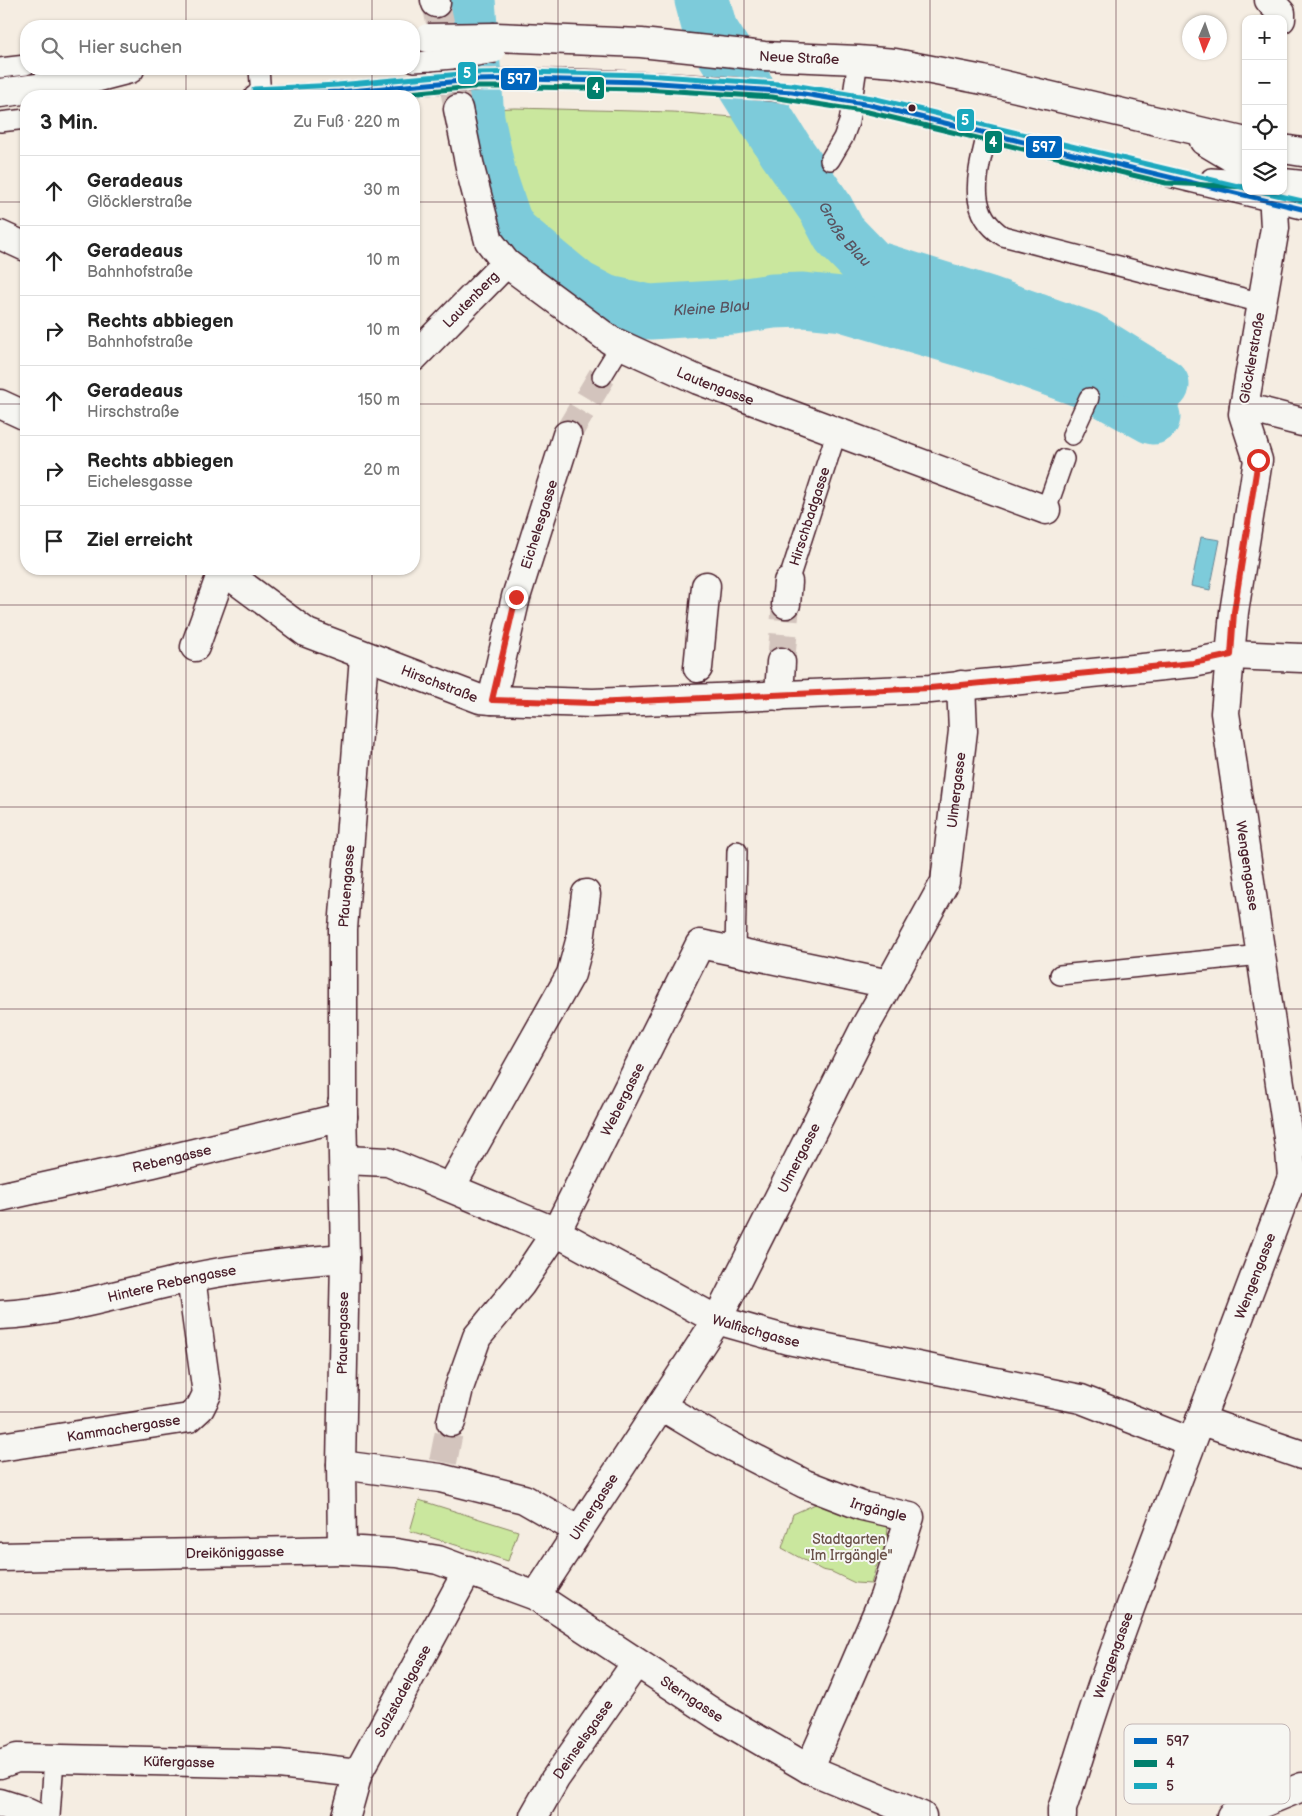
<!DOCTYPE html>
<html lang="de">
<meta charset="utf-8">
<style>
:root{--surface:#fff;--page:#f2f2f2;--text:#222;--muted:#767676;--line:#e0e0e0}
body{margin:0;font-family:"Balsamiq Sans",sans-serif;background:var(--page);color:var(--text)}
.controls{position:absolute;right:15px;top:15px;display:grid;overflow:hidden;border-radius:10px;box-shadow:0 1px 4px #0004}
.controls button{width:45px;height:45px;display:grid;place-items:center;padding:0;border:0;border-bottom:1px solid var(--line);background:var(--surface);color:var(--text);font:25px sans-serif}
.compass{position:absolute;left:1182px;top:15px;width:45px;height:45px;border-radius:50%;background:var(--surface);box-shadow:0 1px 4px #0004;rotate:182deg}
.stop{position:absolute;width:15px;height:15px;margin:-11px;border:4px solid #d93025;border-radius:50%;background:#fff}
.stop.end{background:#d93025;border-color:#fff;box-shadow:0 1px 5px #0008}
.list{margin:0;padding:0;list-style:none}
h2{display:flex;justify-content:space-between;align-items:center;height:65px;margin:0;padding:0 20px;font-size:21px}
h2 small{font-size:16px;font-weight:400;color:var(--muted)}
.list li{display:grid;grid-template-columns:32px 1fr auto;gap:15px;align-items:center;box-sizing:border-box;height:70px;padding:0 20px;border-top:1px solid var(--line)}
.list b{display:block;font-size:19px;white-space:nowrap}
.list p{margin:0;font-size:16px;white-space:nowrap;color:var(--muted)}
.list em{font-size:16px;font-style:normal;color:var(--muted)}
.icon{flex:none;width:28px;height:28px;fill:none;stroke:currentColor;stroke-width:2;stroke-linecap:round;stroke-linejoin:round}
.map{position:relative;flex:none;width:1302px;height:1816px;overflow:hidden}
.search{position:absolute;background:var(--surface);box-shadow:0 1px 4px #0004;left:20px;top:20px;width:400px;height:55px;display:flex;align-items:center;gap:12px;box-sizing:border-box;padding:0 18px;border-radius:20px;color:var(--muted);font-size:19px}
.panel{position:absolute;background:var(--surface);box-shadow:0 1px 4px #0004;left:20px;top:90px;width:400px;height:485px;border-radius:20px}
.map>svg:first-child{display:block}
.green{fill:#cae79e;stroke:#8a8364}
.water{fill:#7dcbda;stroke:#698694}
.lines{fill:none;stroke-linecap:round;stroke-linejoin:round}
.river{stroke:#7dcbda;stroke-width:55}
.pedestrian-tunnel{stroke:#d3c4bd;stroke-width:28;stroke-dasharray:28 14;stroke-linecap:butt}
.minor-tunnel{stroke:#d3c4bd;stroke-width:28;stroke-dasharray:28 14;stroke-linecap:butt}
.service-casing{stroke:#4a1f2b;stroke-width:22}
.pedestrian-casing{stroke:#4a1f2b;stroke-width:31}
.minor-casing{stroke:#4a1f2b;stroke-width:31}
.tertiary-casing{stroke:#4a1f2b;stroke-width:31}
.secondary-casing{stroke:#4a1f2b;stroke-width:31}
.service{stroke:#f6f6f2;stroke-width:19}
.pedestrian{stroke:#f6f6f2;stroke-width:28}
.minor{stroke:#f6f6f2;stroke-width:28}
.tertiary{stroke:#f6f6f2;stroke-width:28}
.secondary{stroke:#f6f6f2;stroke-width:28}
.service-bridge-casing{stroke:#4a1f2b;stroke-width:22;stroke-linecap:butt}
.tertiary-bridge-casing{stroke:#4a1f2b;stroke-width:31;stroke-linecap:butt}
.service-bridge{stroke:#f6f6f2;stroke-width:19}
.tertiary-bridge{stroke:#f6f6f2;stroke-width:28}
.bus-1-casing{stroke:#f6f6f2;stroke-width:9}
.bus-2-casing{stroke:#f6f6f2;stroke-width:9}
.bus-3-casing{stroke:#f6f6f2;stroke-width:9}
.bus-1{stroke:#0065bd;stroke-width:5}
.bus-2{stroke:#01806d;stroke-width:5}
.bus-3{stroke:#1aa8be;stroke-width:5}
.route{stroke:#d93025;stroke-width:6}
.grid{fill:none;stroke:#4a1f2b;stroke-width:1;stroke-opacity:0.55}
.bus-dot{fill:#4a1f2b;stroke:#f6f6f2;stroke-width:2}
.labels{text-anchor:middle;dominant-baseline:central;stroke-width:4;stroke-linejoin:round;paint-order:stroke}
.street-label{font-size:14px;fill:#4a1f2b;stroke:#f6f6f2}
.park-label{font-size:14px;fill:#6a5148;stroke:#f6f6f2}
.water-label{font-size:15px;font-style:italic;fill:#595360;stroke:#f6f6f2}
.key{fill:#f6f6f2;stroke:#c2b6b6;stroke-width:1}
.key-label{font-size:14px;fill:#4a1f2b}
.line-badge{stroke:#f6f6f2;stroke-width:2}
.badge-label{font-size:14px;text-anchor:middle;font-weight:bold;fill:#fff}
</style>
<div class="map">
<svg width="1302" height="1816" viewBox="0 0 1302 1816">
<rect width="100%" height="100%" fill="#f5ede2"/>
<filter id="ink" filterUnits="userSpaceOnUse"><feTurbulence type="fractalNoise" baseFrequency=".02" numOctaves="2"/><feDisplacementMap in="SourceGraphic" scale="10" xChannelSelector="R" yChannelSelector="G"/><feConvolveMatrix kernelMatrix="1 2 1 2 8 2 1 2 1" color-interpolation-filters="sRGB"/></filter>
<g filter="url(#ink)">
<!-- green -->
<g class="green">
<path d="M515,108l158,4 84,7c24,43 46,91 80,128 12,13 27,25 40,37l-3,10 -79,-5 -147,16 -69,-24 -39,-33 -26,-30 -20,-64 -9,-45z"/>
<polygon points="419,1500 518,1531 508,1561 410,1531"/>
<polygon points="820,1502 845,1515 888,1527 886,1552 876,1567 871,1584 855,1583 832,1572 822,1570 782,1548 793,1514"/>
</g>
<!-- water -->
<polygon class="water" points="1201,537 1220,540 1210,590 1191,586"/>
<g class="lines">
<!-- river -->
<g class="river">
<path id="s1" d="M468,0l9,118 12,58 15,45 8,13 65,54 27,14 46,10 83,-5 40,-6 30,-1 40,4 153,45 97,35 60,33"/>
<path id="s2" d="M702,0l8,30 76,121 40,58 13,25 32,33 115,36 102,36 74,46"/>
</g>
<!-- pedestrian-tunnel -->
<g class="pedestrian-tunnel">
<polyline points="567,435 602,376"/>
<polyline points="781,662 786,604"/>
</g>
<!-- minor-tunnel -->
<g class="minor-tunnel">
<polyline points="436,3 458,109"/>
<polyline points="443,1462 451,1422"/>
</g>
<!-- service casing -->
<g class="service-casing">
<g id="service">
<polyline points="414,62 430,61"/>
<polyline points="0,68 26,65"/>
<polyline points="259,69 261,96"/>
<path d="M495,79c64,-1 127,1 190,5 63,4 124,9 185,21l432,104"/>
<polyline points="254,96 339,92 433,84"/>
<polyline points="0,122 26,119"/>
<path d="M987,133c-8,37 -23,78 16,103l259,67"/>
<polyline points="830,160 843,138 849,122 858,60"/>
<polyline points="1211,178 1246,180"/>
<polyline points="602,376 621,345"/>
<polyline points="1072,435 1089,398"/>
<polyline points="1046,510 1064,459"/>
<path id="s3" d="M788,582l49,-151"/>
<polyline points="735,952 737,851"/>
<polyline points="1060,975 1261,955"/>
<polyline points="50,1816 54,1759"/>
</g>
</g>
<!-- pedestrian casing -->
<g class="pedestrian-casing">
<g id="pedestrian">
<path id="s4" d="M414,357l92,-94"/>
<polyline points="0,404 26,416"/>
<path id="s5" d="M1244,407l-1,7 15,46 -24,152 -9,101 65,438 2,26"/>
<path id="s6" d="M221,569l86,64 173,66 12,1 101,3 337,-14 263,-26 38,-8 71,3"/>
<polyline points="786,604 788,582"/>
<polyline points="195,647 223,569"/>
<polyline points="698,668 706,586"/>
<polyline points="779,696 781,662"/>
<path id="s7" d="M492,700l24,-103 51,-162"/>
<path id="s8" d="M889,984l56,-102 18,-151 -2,-46"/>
<path id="s9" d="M343,1117v-188l21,-273"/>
<polyline points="451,1187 571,974 580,941 586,894"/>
<path id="s10" d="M0,1557l342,-7"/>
<path id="s11" d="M0,1764l17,-6 262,6 79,9"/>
<polyline points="0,1803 19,1809 34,1816"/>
</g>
</g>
<!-- minor casing -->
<g class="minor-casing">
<g id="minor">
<polyline points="435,0 436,3"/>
<polyline points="1269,0 1281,13 1281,19"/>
<path id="s12" d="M458,109l13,63 18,69 17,22 104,77 88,40 348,130"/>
<polyline points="1273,191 1275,228 1244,407 1302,422"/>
<polyline points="0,235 26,247"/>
<path id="s13" d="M342,1104l3,154 -4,207 1,85 54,3 42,7 98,36 182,120 91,53 113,47"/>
<path id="s14" d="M344,1160l44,2 168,70 161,88 71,20 293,59 110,43"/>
<path id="s15" d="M0,1197l153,-34 190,-46"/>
<path id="s16" d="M0,1315c65,-3 127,-24 190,-37 51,-11 103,-16 155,-20"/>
<path id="s17" d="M661,1406l52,31 92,47 57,22 48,11 -26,80 -44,102 -31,70"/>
<polyline points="1200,1420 1302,1455"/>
<path id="s18" d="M451,1422l8,-34 18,-51 44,-53 35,-52 144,-288 189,40 -23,41 -149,295 -181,276"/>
<path id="s19" d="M0,1447l189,-29 11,-10 7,-14 -16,-116"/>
<polyline points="341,1465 440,1478 524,1499 578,1530"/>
<path id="s20" d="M346,1816l12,-43 110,-203"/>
<path id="s21" d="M534,1816l21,-37 81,-116"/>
<path id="s22" d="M1062,1816v-7c16,-47 29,-94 46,-140 59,-165 123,-328 184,-492l10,1"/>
<polyline points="1231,1816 1302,1787"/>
</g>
</g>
<!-- tertiary casing -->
<g class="tertiary-casing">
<g id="tertiary">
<path id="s23" d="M495,37l146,6 123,13 94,4 37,3 88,17 263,62"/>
<polyline points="0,93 76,83 130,69"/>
<polyline points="1204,141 1246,166"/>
<polyline points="1283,149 1302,152"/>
</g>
</g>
<!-- secondary casing -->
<g class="secondary-casing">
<polyline id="secondary" points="1283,183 1302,185"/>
</g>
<!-- service -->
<use href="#service" class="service"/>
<!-- pedestrian -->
<use href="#pedestrian" class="pedestrian"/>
<!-- minor -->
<use href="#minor" class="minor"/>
<!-- tertiary -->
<use href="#tertiary" class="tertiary"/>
<!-- secondary -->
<use href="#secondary" class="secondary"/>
<!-- service-bridge casing -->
<g class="service-bridge-casing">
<g id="service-bridge">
<polyline points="430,61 464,58 495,53"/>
<polyline points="433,84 495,79"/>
</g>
</g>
<!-- tertiary-bridge casing -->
<g class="tertiary-bridge-casing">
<polyline id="tertiary-bridge" points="428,38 495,37"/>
</g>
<!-- service-bridge -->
<use href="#service-bridge" class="service-bridge"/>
<!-- tertiary-bridge -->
<use href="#tertiary-bridge" class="tertiary-bridge"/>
<!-- bus-1 casing -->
<g class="bus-1-casing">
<polyline id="bus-1" points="254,96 339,92 473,80 525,79 644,82 792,92 870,105 1302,209"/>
</g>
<!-- bus-2 casing -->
<g class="bus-2-casing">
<polyline id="bus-2" points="376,96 473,87 525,87 644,89 772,97 868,112 1166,183 1246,187"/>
</g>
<!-- bus-3 casing -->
<g class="bus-3-casing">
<g id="bus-3">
<polyline points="254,89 338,85 472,73 525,72 645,75 793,85 872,98 1246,188"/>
<polyline points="1260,191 1302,201"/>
</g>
</g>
<!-- bus-1 -->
<use href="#bus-1" class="bus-1"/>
<!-- bus-2 -->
<use href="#bus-2" class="bus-2"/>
<!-- bus-3 -->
<use href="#bus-3" class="bus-3"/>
</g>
</g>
<g class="lines" filter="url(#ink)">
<!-- route -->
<polyline class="route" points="516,597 492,700 593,703 930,688 1193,663 1231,655 1234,612 1258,460"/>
</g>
<!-- grid -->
<path class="grid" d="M186,0v26M372,0v26M558,0v1816M744,0v1816M930,0v1816M1116,0v1816M186,69v27M372,69v27M0,202h26M414,202h888M0,404h26M414,404h888M186,569v1247M372,569v1247M0,605h1302M0,807h1302M0,1009h1302M0,1211h1302M0,1412h1302M0,1614h1302"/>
<!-- markers -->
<circle class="bus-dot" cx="912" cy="108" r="4.5"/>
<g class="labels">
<!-- street labels -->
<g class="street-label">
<text stroke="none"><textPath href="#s23" startOffset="305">Neue Straße</textPath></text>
<text stroke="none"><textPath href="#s4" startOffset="81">Lautenberg</textPath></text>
<text transform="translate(1252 358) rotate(-80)">Glöcklerstraße</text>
<text stroke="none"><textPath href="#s12" startOffset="408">Lautengasse</textPath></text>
<text stroke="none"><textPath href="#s3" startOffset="69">Hirschbadgasse</textPath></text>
<text stroke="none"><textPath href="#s7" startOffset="182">Eichelesgasse</textPath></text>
<text stroke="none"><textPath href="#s6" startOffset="249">Hirschstraße</textPath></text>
<text stroke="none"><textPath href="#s8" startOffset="209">Ulmergasse</textPath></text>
<text stroke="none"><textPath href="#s5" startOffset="465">Wengengasse</textPath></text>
<text stroke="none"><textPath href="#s9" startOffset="231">Pfauengasse</textPath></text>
<text stroke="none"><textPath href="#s18" startOffset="369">Webergasse</textPath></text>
<text stroke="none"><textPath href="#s15" startOffset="176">Rebengasse</textPath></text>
<text transform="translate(799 1158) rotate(-63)">Ulmergasse</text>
<text stroke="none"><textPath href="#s22" startOffset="574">Wengengasse</textPath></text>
<text stroke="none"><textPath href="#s16" startOffset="175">Hintere Rebengasse</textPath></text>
<text stroke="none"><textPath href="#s14" startOffset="450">Walfischgasse</textPath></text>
<text transform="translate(343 1333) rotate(-89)">Pfauengasse</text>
<text stroke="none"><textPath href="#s19" startOffset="125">Kammachergasse</textPath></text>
<text transform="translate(594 1507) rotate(-57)">Ulmergasse</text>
<text stroke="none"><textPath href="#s17" startOffset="242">Irrgängle</textPath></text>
<text stroke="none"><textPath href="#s10" startOffset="235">Dreiköniggasse</textPath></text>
<text stroke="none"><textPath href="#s22" startOffset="169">Wengengasse</textPath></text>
<text stroke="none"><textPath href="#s20" startOffset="138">Salzstadelgasse</textPath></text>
<text stroke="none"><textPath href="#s13" startOffset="834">Sterngasse</textPath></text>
<text stroke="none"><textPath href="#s21" startOffset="91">Deinselsgasse</textPath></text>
<text stroke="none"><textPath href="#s11" startOffset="180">Küfergasse</textPath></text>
</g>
<!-- park labels -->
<g class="park-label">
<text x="849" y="1539">Stadtgarten<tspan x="849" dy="16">"Im Irrgängle"</tspan></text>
</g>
<!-- water labels -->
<g class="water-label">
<text stroke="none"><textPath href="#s2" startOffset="276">Große Blau</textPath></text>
<text stroke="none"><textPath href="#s1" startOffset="464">Kleine Blau</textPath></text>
</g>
</g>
<!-- legend -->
<rect x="1124" y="1724" width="166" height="80" rx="8" class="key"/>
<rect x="1134" y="1738" width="23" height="6" fill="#0065bd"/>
<rect x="1134" y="1760" width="23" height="7" fill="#01806d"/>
<rect x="1134" y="1783" width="23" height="6" fill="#1aa8be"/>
<g class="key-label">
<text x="1166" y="1746">597</text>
<text x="1166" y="1768">4</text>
<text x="1166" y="1791">5</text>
</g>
<g class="line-badge">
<rect x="457" y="61" width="20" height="24" rx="5" fill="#1aa8be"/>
<rect x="500" y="67" width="38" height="24" rx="5" fill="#0065bd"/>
<rect x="586" y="76" width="19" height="24" rx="5" fill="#01806d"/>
<rect x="956" y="108" width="19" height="24" rx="5" fill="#1aa8be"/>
<rect x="984" y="130" width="19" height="24" rx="5" fill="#01806d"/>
<rect x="1025" y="135" width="38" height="24" rx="5" fill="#0065bd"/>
</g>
<g class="badge-label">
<text x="467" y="78">5</text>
<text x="519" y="84">597</text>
<text x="596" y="93">4</text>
<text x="965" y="125">5</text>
<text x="993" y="147">4</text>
<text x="1044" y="152">597</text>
</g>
</svg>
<div class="controls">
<button>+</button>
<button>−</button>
<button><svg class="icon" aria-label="locate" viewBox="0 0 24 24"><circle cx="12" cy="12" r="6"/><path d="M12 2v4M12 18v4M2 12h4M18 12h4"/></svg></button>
<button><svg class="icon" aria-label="layers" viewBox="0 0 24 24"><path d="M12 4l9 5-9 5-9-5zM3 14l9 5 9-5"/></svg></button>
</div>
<svg class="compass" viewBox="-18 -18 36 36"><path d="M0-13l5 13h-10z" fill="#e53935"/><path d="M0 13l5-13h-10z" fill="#767676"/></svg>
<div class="stop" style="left:1258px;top:460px"></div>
<div class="stop end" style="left:516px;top:597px"></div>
<div class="search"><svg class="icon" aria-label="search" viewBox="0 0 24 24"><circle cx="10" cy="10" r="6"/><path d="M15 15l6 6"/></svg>Hier suchen</div>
<section class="panel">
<h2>3 Min.<small>Zu Fuß · 220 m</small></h2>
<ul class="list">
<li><svg class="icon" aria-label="ahead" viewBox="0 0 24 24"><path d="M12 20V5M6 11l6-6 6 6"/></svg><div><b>Geradeaus</b><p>Glöcklerstraße</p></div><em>30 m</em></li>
<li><svg class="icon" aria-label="ahead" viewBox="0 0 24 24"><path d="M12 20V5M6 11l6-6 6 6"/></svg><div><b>Geradeaus</b><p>Bahnhofstraße</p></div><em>10 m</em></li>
<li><svg class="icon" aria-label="right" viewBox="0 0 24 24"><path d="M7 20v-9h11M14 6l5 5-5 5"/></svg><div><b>Rechts abbiegen</b><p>Bahnhofstraße</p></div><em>10 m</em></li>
<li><svg class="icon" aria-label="ahead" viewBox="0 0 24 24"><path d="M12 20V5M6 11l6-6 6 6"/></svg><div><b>Geradeaus</b><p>Hirschstraße</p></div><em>150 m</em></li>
<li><svg class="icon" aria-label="right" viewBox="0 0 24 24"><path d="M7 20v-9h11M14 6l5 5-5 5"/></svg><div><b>Rechts abbiegen</b><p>Eichelesgasse</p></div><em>20 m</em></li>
<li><svg class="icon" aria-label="arrive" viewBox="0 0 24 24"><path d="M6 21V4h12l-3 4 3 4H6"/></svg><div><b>Ziel erreicht</b></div></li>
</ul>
</section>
</div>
